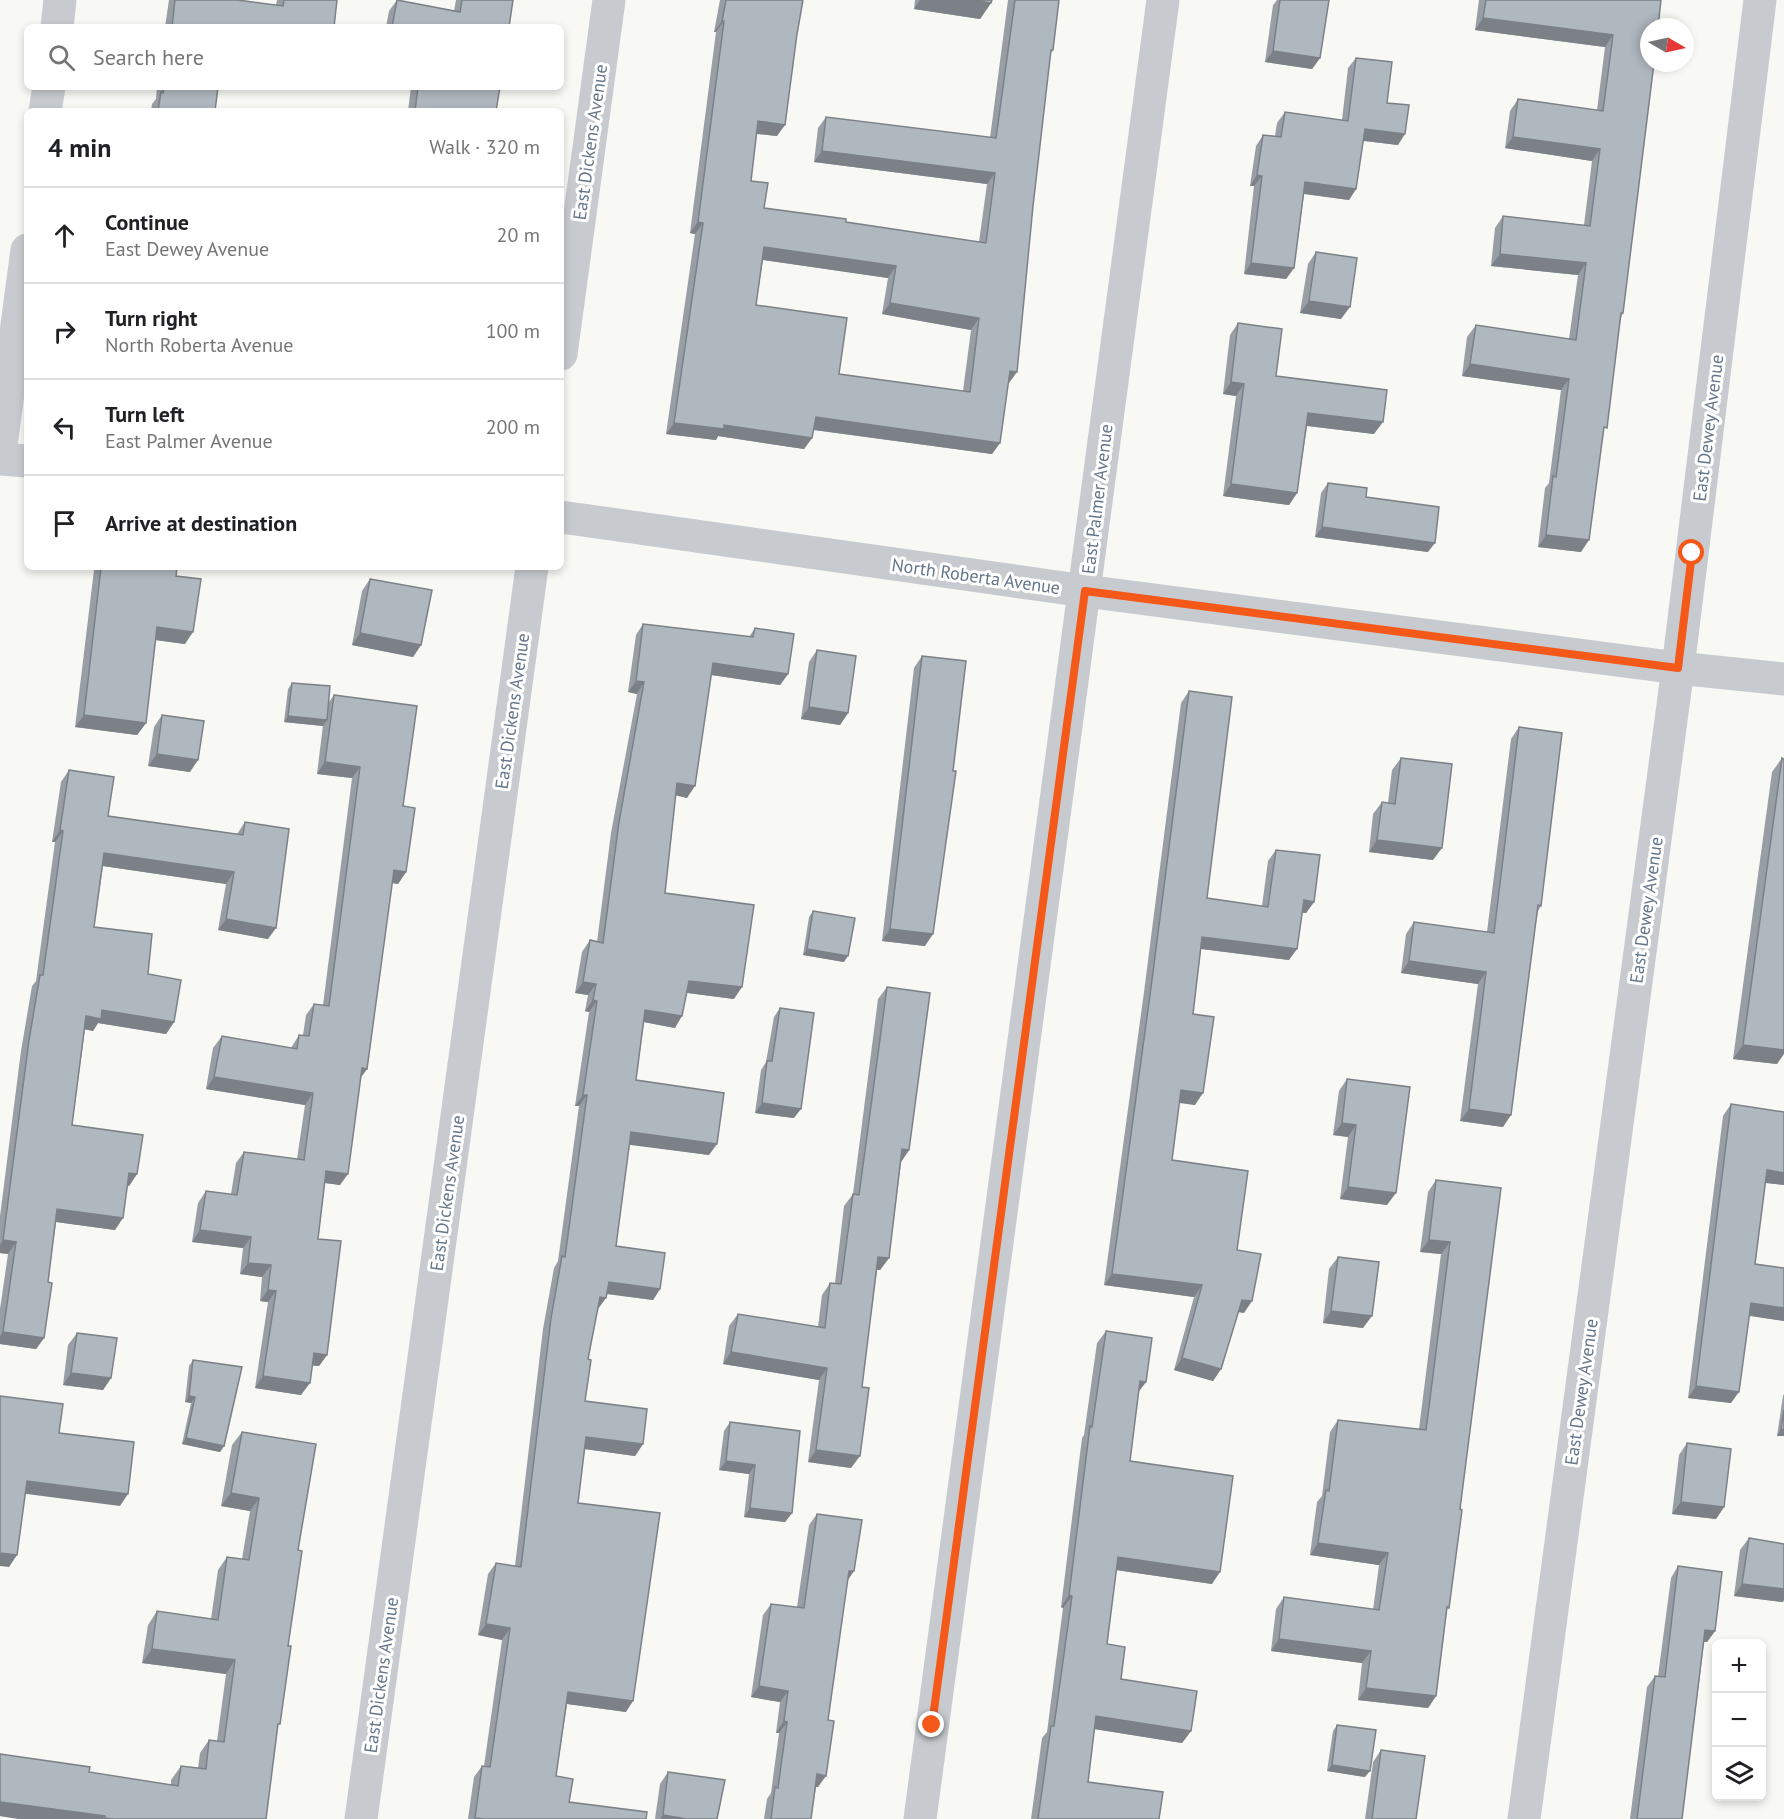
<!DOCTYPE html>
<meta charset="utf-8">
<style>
:root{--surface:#fff;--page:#f2f2f2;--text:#202124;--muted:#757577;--line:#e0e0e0}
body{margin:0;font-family:"PT Sans",sans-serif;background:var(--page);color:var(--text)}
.controls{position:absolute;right:18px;bottom:18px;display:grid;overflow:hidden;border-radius:9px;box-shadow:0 3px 9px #0003}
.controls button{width:54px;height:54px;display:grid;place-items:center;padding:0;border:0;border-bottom:2px solid var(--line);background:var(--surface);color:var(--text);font:30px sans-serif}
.compass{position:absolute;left:1640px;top:18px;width:54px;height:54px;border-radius:50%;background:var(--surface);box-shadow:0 3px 9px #0003;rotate:99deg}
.stop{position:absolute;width:18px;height:18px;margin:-14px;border:4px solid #f45919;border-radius:50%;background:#fff}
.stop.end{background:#f45919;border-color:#fff;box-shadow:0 2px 6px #0008}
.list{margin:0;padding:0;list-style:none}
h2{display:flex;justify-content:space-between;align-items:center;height:78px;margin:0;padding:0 24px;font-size:26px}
h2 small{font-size:20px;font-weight:400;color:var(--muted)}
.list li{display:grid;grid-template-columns:39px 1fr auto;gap:18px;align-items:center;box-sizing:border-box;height:96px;padding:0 24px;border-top:2px solid var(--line)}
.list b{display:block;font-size:22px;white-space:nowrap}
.list p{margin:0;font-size:20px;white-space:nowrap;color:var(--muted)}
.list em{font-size:20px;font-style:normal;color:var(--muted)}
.icon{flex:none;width:33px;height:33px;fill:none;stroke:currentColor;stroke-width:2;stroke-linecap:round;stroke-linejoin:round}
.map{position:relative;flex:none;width:1784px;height:1819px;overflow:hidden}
.search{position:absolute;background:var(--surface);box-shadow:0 3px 9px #0003;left:24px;top:24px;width:540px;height:66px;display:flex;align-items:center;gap:15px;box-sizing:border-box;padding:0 21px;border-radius:9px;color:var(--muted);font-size:22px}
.panel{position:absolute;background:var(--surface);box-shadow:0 3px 9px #0003;left:24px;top:108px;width:540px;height:462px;border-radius:9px}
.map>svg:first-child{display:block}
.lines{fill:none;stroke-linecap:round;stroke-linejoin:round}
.minor{stroke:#c7cbcf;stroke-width:33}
.wall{fill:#979ea4;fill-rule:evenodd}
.shaded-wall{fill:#7b8186}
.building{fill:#b0b8bf;stroke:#7b8186;stroke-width:1.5;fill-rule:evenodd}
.route{stroke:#f45919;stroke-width:8}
.labels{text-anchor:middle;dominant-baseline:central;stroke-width:6;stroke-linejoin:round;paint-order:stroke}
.street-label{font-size:18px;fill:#647689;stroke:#fff}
</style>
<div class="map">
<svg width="1784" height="1819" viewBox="0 0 1784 1819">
<rect width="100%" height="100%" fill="#f8f8f5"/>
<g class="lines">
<!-- minor -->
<g class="minor">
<polyline points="57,27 60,0"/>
<polyline points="45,111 49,87"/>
<polyline points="561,354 609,0"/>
<polyline points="0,453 27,250"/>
<polyline points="0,459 27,461"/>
<polyline points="561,517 1085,591 1678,668 1784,679"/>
<polyline points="361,1819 532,567"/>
<polyline points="920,1819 1163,0"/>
<polyline points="1524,1819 1678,668 1760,0"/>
</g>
</g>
<!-- wall -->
<g class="wall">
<polygon points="169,0 238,0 276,5 277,0 337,0 334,27 165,27"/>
<polygon points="397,0 454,11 456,0 513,0 509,27 386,27 389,11"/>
<path d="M720,0h83l-26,136 -21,-2 -5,47 13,27 82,14 133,20 8,-58 -173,-22 4,-34 8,-11 164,21 18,-138h51l-6,50 -2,3 -51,390 -8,11 -179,-24 -1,8 -8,11 -86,-13 -2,4 -50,-6 29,-200 -5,-1 26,-201h-2zM763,260l125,18 -6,36 89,16 -8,61 -124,-17 -83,-69z"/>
<polygon points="915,0 992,0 991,3 980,19 914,9"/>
<polygon points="1277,0 1329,0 1320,58 1312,69 1265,62 1273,5"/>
<polygon points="1479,0 1661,0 1623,313 1621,318 1603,433 1581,552 1538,547 1545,488 1549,483 1561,390 1462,376 1467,337 1476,325 1569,339 1578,275 1491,266 1495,228 1503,216 1584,225 1592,161 1505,148 1510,111 1518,99 1597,110 1605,47 1475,30"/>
<polygon points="1356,58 1387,103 1398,145 1363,141 1356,189 1349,200 1304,194 1294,268 1286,279 1244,274 1254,186 1250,186 1256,146 1263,135 1275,136 1277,123 1285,112 1342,120 1348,68"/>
<polygon points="157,87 218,87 215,111 151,111 152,104 156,99"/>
<polygon points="411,87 500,87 496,111 408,111"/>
<polygon points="1316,252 1341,319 1300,313 1308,264"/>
<polygon points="1238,323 1276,376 1374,434 1307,426 1297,493 1289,505 1223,496 1236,396 1223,394 1230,335"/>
<polygon points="1328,483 1366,497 1428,552 1315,537 1321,493"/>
<polygon points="96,567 170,567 176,576 185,644 155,640 146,723 137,735 75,727 94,570"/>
<polygon points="370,579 421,645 413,657 352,645 362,591"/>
<polygon points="643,624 749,637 755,628 788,674 780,685 711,675 687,798 676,795 665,893 734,999 687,993 675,1028 644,1022 636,1080 709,1155 629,1144 616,1246 660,1289 653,1300 606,1294 606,1298 597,1309 588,1359 585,1401 643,1444 635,1456 584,1449 578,1503 626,1712 567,1704 556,1776 569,1802 646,1819 468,1819 474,1777 482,1766 484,1766 502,1640 478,1635 488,1574 496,1563 515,1566 543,1329 554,1268 558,1261 579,1106 575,1106 589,1012 585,1011 588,995 575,993 582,952 590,940 597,942 611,833 637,694 628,692 636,635"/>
<polygon points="817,650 848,713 840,725 801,719 809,662"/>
<polygon points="922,656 925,946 882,941 914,668"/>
<polygon points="292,683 329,702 334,695 403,806 406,872 398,884 392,883 367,1069 361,1077 340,1185 325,1183 318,1239 327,1355 319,1366 312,1365 301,1395 255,1388 268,1302 260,1301 262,1277 240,1274 243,1248 192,1242 198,1203 206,1191 231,1194 236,1163 244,1152 297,1159 305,1105 206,1089 213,1048 222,1036 291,1048 299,1035 303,1035 306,1015 314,1004 323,1005 352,778 317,774 323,725 323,726 284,722 288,689"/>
<polygon points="1189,691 1207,898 1262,906 1268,861 1276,850 1314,902 1306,913 1302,913 1289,960 1201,949 1193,1014 1195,1105 1179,1102 1172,1160 1237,1250 1244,1313 1238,1312 1221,1369 1213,1381 1174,1370 1194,1297 1104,1285 1144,992 1181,703"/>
<polygon points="162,715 190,772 148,766 154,727"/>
<polygon points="1519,727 1541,906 1538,911 1503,1127 1460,1121 1478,984 1401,973 1406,934 1414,922 1487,932 1511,739"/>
<polygon points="1401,758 1433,860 1369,852 1373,814 1382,802 1388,803 1392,770"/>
<polygon points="1782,758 1777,1064 1733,1059 1772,772"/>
<polygon points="69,770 108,816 237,834 245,822 268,939 218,930 226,884 103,866 94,927 148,974 174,1022 166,1034 98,1023 93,1031 85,1029 72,1125 137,1174 129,1186 128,1185 115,1230 56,1222 48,1282 44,1338 36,1349 0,1344 0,1309 8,1254 0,1253 0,1216 21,1051 32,986 36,981 55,842 52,842 61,782"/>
<polygon points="813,911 844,962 803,955 809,917"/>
<polygon points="887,987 909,1150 901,1162 889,1258 880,1270 877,1270 851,1468 808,1462 819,1380 723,1364 729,1326 738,1314 818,1327 822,1295 830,1283 835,1283 844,1206 853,1194 878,999"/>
<polygon points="780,1008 794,1118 755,1113 761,1070 766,1062 774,1017"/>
<polygon points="1347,1079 1387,1205 1340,1199 1348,1137 1333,1135 1339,1091"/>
<polygon points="1731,1104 1784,1112 1784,1185 1765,1183 1755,1264 1784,1268 1784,1321 1749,1315 1731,1403 1688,1398 1723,1116"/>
<polygon points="1436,1180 1501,1188 1436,1696 1428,1708 1358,1700 1362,1663 1271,1651 1276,1609 1284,1597 1373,1610 1379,1565 1310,1555 1317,1502 1322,1496 1330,1432 1338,1420 1419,1429 1441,1254 1420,1252 1428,1192"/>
<polygon points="1338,1257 1363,1328 1323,1323 1329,1269"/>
<polygon points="1106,1331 1146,1382 1138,1392 1130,1461 1212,1584 1116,1570 1107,1644 1121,1679 1191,1731 1182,1743 1094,1729 1088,1782 1159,1819 1031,1819 1042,1738 1047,1732 1063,1608 1061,1607 1082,1438 1084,1435 1097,1343"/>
<polygon points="77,1333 111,1378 103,1390 63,1385 68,1345"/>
<polygon points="193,1360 224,1446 220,1452 182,1444 191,1403 185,1402 189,1366"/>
<polygon points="1784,1394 1784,1436 1777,1436 1783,1396"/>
<polygon points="730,1422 792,1513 785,1522 744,1517 749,1474 719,1470 724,1431"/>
<polygon points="242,1432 298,1550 288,1646 266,1819 19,1819 0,1816 0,1754 89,1772 171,1785 171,1780 181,1766 198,1768 200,1753 209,1740 217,1741 226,1674 142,1663 148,1625 157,1611 211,1619 218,1570 227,1557 242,1559 250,1511 221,1506 232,1445"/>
<polygon points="1687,1443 1724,1507 1716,1519 1672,1514 1679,1455"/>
<polygon points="817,1514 847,1581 818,1787 816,1787 811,1819 764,1819 767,1799 771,1793 779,1733 776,1733 780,1702 751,1697 763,1615 771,1604 797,1607 809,1525"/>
<polygon points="1749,1538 1783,1602 1734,1596 1740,1550"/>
<polygon points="1678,1566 1715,1631 1707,1642 1704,1642 1682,1819 1630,1819 1647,1687 1655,1676 1658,1676 1671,1578"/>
<polygon points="1337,1725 1365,1777 1327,1771 1333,1731"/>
<polygon points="1381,1750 1416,1819 1365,1819 1373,1762"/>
<polygon points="668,1772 717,1819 655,1819 660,1784"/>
</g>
<!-- shaded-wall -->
<g class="shaded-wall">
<polygon points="920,0 973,0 991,3 980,19 914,9"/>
<polygon points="1483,18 1613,35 1605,47 1475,30"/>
<polygon points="722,21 724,21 716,32 714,32"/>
<polygon points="1273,51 1320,58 1312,69 1265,62"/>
<polygon points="758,121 785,125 777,136 750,133"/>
<polygon points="1365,129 1405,134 1398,145 1358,140"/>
<polygon points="1513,137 1600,149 1592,161 1505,148"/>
<polygon points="822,151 995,173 987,184 814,162"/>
<polygon points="1257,175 1262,176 1254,186 1250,186"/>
<polygon points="1305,182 1356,189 1349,200 1298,193"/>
<polygon points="698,222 703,223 695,234 690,233"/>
<polygon points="764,247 896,266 888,278 756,259"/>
<polygon points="1500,254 1586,263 1578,275 1491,266"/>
<polygon points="1251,263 1294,268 1286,279 1244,274"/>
<polygon points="1309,301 1350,307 1341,319 1300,313"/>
<polygon points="890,303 979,318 971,330 882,314"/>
<polygon points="1470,364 1569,379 1561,390 1462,376"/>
<polygon points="1010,371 1017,372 1009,383 1002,382"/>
<polygon points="1231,382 1244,384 1236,396 1223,394"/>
<polygon points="1308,413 1383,422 1374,434 1300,425"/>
<polygon points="816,417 1000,443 992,454 808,429"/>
<polygon points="674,423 724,425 812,438 804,449 718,436 716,440 666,434"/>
<polygon points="1231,484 1297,493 1289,505 1223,496"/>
<polygon points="1322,527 1435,543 1428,552 1315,537"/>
<polygon points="1546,535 1589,540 1581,552 1538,547"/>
<polygon points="157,627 193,632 185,644 148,639"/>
<polygon points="360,633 421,645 413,657 352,645"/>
<polygon points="713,663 788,674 780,685 705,674"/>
<polygon points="636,681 644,682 637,694 628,692"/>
<polygon points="809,707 848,713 840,725 801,719"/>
<polygon points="84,715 146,723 137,735 75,727"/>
<polygon points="288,716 327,720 323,726 284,722"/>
<polygon points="157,754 198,760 190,772 148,766"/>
<polygon points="325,762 360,767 352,778 317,774"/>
<polygon points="677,783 695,786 687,798 670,794"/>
<polygon points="60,830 63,831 55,842 52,842"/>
<polygon points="1377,840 1442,848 1433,860 1369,852"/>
<polygon points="104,853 234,872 226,884 96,865"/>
<polygon points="394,870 406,872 398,884 386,882"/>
<polygon points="1304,900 1314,902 1306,913 1295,912"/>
<polygon points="226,919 276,928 268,939 218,930"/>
<polygon points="890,929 933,934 925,946 882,941"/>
<polygon points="1202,937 1297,949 1289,960 1194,948"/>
<polygon points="807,949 848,956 844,962 803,955"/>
<polygon points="1409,961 1486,972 1478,984 1401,973"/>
<polygon points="689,981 742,987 734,999 681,992"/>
<polygon points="583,982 596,984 588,995 575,993"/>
<polygon points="593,1000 597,1001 589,1012 585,1011"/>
<polygon points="102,1010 174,1022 166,1034 98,1023 93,1031 78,1028 86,1016"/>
<polygon points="645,1010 682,1016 675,1028 638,1021"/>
<polygon points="1743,1045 1784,1050 1784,1054 1777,1064 1733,1059"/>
<polygon points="362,1068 367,1069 359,1080"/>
<polygon points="214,1077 313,1093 305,1105 206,1089"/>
<polygon points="1181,1090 1203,1093 1195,1105 1172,1102"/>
<polygon points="583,1095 587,1095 579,1106 575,1106"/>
<polygon points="762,1103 801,1109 794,1118 755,1113"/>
<polygon points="1469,1109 1511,1115 1503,1127 1460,1121"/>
<polygon points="1342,1123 1356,1125 1348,1137 1333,1135"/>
<polygon points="631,1132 717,1144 709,1155 623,1144"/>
<polygon points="902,1149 909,1150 901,1162"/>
<polygon points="1767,1170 1784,1173 1784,1185 1759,1182"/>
<polygon points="326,1171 348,1174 340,1185 318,1182"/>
<polygon points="129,1173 137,1174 129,1186 121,1184"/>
<polygon points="1348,1187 1396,1193 1387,1205 1340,1199"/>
<polygon points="57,1209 123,1218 115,1230 49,1221"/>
<polygon points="200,1230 251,1237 243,1248 192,1242"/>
<polygon points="3,1240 16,1242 8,1254 0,1253 0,1245"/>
<polygon points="1429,1240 1450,1242 1441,1254 1420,1252"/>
<polygon points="878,1257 889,1258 880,1270 870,1269"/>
<polygon points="248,1263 271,1265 262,1277 240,1274"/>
<polygon points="1112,1274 1202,1285 1194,1297 1104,1285"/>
<polygon points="609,1282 660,1289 653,1300 601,1293"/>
<polygon points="268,1290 276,1291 268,1302 260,1301"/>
<polygon points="600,1297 606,1298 598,1309 592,1308"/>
<polygon points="1242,1300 1252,1301 1244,1313 1234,1311"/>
<polygon points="1751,1303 1784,1308 1784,1321 1743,1315"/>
<polygon points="1331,1311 1372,1316 1363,1328 1323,1323"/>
<polygon points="3,1332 44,1338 36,1349 0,1344 0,1336"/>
<polygon points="731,1352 827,1368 819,1380 723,1364"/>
<polygon points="314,1353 327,1355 319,1366 305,1365"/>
<polygon points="1182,1358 1221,1369 1213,1381 1174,1370"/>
<polygon points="71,1373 111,1378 103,1390 63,1385"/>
<polygon points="263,1376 310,1383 301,1395 255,1388"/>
<polygon points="1140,1381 1146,1382 1137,1394"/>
<polygon points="1696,1386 1739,1392 1731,1403 1688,1398"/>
<polygon points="189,1396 195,1397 191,1403 185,1402"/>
<polygon points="1781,1429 1784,1430 1784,1436 1777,1436"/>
<polygon points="586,1437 643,1444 635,1456 578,1448"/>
<polygon points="186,1438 224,1446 220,1452 182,1444"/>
<polygon points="816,1450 860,1456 851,1468 808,1462"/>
<polygon points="726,1461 755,1465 749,1474 719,1470"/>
<polygon points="27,1481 128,1494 120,1506 19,1493"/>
<polygon points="231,1493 259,1498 250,1511 221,1506"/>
<polygon points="1681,1502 1724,1507 1716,1519 1672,1514"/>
<polygon points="750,1508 792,1513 785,1522 744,1517"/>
<polygon points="1318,1543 1388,1553 1379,1565 1310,1555"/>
<polygon points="0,1553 17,1555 9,1567 0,1566"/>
<polygon points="1118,1557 1220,1572 1212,1584 1109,1569"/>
<polygon points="849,1571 854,1571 846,1583"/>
<polygon points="1742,1584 1784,1589 1784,1600 1783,1602 1734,1596"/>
<polygon points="1069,1595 1072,1596 1063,1608 1061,1607"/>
<polygon points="486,1624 510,1628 502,1640 478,1635"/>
<polygon points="1705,1630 1715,1631 1707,1642 1697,1641"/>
<polygon points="1279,1639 1371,1651 1362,1663 1271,1651"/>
<polygon points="152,1649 235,1660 226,1674 142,1663"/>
<polygon points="759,1686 788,1691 780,1702 751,1697"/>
<polygon points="1366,1688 1436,1696 1428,1708 1358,1700"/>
<polygon points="568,1692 633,1701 626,1712 560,1703"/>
<polygon points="1096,1716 1191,1731 1182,1743 1088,1728"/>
<polygon points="784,1721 787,1722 779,1733 776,1733"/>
<polygon points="1332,1765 1370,1771 1365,1777 1327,1771"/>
<polygon points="817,1774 826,1776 818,1787 810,1786"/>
<polygon points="0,1802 105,1816 103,1819 19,1819 0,1816"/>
<polygon points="663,1815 687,1819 660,1819"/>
</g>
<!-- building -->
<g class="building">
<polygon points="175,0 238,0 283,6 284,0 337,0 334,27 172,27"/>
<polygon points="397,0 460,12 462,0 513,0 509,27 392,27"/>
<path d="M726,0h77l-6,34 -12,91 -27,-4 -7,60 17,2 -4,25 82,11v3l140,21 9,-70 -173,-22 4,-34 170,21 19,-138h44l-6,50h-2l-18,156 -16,166 -7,-1 -10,72 -184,-26 -4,21 -88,-13v4l-50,-6 29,-200 -5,-1 26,-201h-2zM764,247l132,19 -6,37 89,15 -9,74 -131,-18 8,-56 -91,-13z"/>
<polygon points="973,0 992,0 991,3"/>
<polygon points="1280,0 1329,0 1320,58 1273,51"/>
<polygon points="1486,0 1661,0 1658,27 1649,27 1649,63 1654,63 1623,313 1621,313 1607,428 1604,427 1589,540 1546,535 1553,476 1556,477 1569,379 1470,364 1476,325 1576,340 1586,263 1500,254 1503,216 1590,226 1600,149 1513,137 1518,99 1603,111 1613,35 1483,18"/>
<polygon points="1356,58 1392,62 1387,103 1409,105 1405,134 1365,129 1356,189 1305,182 1294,268 1251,263 1262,176 1257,175 1263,135 1281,137 1285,112 1348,121"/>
<polygon points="164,87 218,87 215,111 158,111 161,92 163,93"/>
<polygon points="418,87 500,87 496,111 415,111"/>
<polygon points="1316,252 1357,258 1350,307 1309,301"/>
<polygon points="1238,323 1282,329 1276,376 1387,390 1383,422 1308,413 1297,493 1231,484 1244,384 1231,382"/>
<polygon points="1328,483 1367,488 1366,497 1439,507 1435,543 1322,527"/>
<polygon points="101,567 170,567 177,568 176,576 201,579 193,632 157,627 146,723 84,715"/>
<polygon points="370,579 432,590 421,645 360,633"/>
<polygon points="643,624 753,637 755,628 794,634 788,674 713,663 695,786 677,783 665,893 754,905 742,987 689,981 682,1016 645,1010 636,1080 724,1093 717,1144 631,1132 616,1246 665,1253 660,1289 609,1282 606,1298 600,1297 588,1359 591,1360 585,1401 647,1409 643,1444 586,1437 578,1503 660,1513 633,1701 568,1692 556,1776 573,1779 569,1802 647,1812 646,1819 484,1819 475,1818 482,1766 490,1767 510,1628 486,1624 496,1563 521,1567 551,1318 562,1256 565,1257 587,1095 583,1095 597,1001 593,1000 596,984 583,982 590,940 603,943 619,822 644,682 636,681"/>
<polygon points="817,650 856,656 848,713 809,707"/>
<polygon points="922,656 966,661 953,771 956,771 933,934 890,929"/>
<polygon points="292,683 330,686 327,720 288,716"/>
<polygon points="1189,691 1232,697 1207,898 1268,907 1276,850 1320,855 1314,902 1304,900 1297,949 1202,937 1193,1014 1214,1017 1203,1093 1181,1090 1172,1160 1248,1171 1237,1250 1261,1254 1252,1301 1242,1300 1221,1369 1182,1358 1202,1285 1112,1274 1152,980"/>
<polygon points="334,695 417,706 403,806 415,808 406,872 394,870 367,1069 362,1068 348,1174 326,1171 318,1239 341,1241 327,1355 314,1353 310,1383 263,1376 276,1291 268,1290 271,1265 248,1263 251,1237 200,1230 206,1191 237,1195 244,1152 304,1160 313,1093 214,1077 222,1036 297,1049 299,1035 309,1036 314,1004 329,1006 360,767 325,762"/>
<polygon points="162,715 204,721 198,760 157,754"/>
<polygon points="1519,727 1562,733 1541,906 1538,905 1511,1115 1469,1109 1486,972 1409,961 1414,922 1494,933"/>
<polygon points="1401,758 1452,764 1442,848 1377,840 1382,802 1395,804"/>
<polygon points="1782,758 1784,759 1784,1050 1743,1045"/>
<polygon points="69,770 114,777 108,816 243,835 245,822 289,829 276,928 226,919 234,872 104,853 94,927 152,934 148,974 181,980 174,1022 102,1010 101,1019 86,1016 72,1125 143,1135 137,1174 129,1173 123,1218 57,1209 48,1282 52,1283 44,1338 3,1332 16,1242 3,1240 29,1040 40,975 43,975 63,831 60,830"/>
<polygon points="813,911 855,918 848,956 807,949"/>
<polygon points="887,987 930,993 909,1150 902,1149 889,1258 878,1257 862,1387 869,1388 860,1456 816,1450 827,1368 731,1352 738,1314 825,1328 830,1283 841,1284 853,1194 859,1195"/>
<polygon points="780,1008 814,1013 801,1109 762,1103 767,1061 772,1061"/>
<polygon points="1347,1079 1410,1087 1396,1193 1348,1187 1356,1125 1342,1123"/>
<polygon points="1731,1104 1784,1112 1784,1173 1767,1170 1755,1264 1784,1268 1784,1308 1751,1303 1739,1392 1696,1386"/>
<polygon points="1436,1180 1501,1188 1460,1509 1462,1510 1449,1608 1447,1607 1436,1696 1366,1688 1371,1651 1279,1639 1284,1597 1379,1610 1388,1553 1318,1543 1326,1490 1329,1491 1338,1420 1426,1430 1450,1242 1429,1240"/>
<polygon points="1338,1257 1379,1262 1372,1316 1331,1311"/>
<polygon points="1106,1331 1152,1338 1146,1382 1140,1381 1130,1461 1233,1476 1220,1572 1118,1557 1107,1644 1125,1647 1121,1679 1197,1691 1191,1731 1096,1716 1088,1782 1163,1792 1159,1819 1038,1819 1051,1726 1054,1726 1072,1596 1069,1595 1090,1426 1092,1427"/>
<polygon points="77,1333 117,1338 111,1378 71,1373"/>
<polygon points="193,1360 242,1367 224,1446 186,1438 195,1397 189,1396"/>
<polygon points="0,1396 63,1404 59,1433 134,1442 128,1494 27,1481 17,1555 0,1553"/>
<polygon points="1784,1410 1784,1430 1781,1429"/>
<polygon points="730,1422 800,1431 792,1513 750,1508 755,1465 726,1461"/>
<polygon points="242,1432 316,1444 298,1550 302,1551 288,1646 291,1646 280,1724 278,1724 266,1819 113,1819 105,1818 105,1816 0,1802 0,1754 90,1767 89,1772 178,1786 181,1766 206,1769 209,1740 224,1742 235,1660 152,1649 157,1611 218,1620 227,1557 249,1560 259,1498 231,1493"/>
<polygon points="1687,1443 1731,1449 1724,1507 1681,1502"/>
<polygon points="817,1514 862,1520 854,1571 849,1571 828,1720 834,1721 826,1776 817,1774 811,1819 771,1819 775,1787 778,1788 787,1722 784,1721 788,1691 759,1686 771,1604 804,1608"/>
<polygon points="1749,1538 1784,1544 1784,1589 1742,1584"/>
<polygon points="1678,1566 1722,1572 1715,1631 1705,1630 1682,1819 1637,1819 1655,1676 1665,1677"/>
<polygon points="1337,1725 1376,1730 1370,1771 1332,1765"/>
<polygon points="1381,1750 1425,1756 1416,1819 1372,1819"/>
<polygon points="668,1772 725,1780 717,1819 687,1819 663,1815"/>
</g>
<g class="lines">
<!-- route -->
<polyline class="route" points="932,1725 1085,591 1678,668 1692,553"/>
</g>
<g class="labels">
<!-- street labels -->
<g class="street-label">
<text transform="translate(590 142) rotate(-82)">East Dickens Avenue</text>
<text transform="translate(1708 428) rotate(-83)">East Dewey Avenue</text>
<text transform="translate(1097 499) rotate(-83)">East Palmer Avenue</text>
<text transform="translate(976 576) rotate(8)">North Roberta Avenue</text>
<text transform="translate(512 711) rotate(-82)">East Dickens Avenue</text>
<text transform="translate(1646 910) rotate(-82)">East Dewey Avenue</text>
<text transform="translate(447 1193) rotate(-82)">East Dickens Avenue</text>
<text transform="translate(1581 1392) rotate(-82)">East Dewey Avenue</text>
<text transform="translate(381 1675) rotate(-82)">East Dickens Avenue</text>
</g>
</g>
</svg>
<div class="controls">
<button>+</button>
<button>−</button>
<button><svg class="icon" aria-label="layers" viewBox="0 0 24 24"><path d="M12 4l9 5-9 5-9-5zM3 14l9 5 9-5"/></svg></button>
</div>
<svg class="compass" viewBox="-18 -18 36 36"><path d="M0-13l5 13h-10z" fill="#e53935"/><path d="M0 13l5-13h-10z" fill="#757577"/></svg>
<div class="stop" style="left:1692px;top:553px"></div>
<div class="stop end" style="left:932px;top:1725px"></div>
<div class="search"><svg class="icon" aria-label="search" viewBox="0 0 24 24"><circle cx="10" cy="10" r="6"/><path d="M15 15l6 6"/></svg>Search here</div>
<section class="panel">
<h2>4 min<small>Walk · 320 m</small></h2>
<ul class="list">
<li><svg class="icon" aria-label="ahead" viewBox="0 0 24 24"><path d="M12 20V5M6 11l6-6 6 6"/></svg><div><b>Continue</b><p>East Dewey Avenue</p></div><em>20 m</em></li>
<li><svg class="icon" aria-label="right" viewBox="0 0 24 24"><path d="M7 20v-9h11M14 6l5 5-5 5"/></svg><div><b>Turn right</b><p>North Roberta Avenue</p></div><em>100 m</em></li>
<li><svg class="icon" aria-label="left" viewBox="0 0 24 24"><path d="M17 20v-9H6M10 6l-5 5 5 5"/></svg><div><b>Turn left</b><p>East Palmer Avenue</p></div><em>200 m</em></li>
<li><svg class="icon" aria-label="arrive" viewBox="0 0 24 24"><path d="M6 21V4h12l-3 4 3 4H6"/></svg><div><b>Arrive at destination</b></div></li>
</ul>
</section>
</div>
